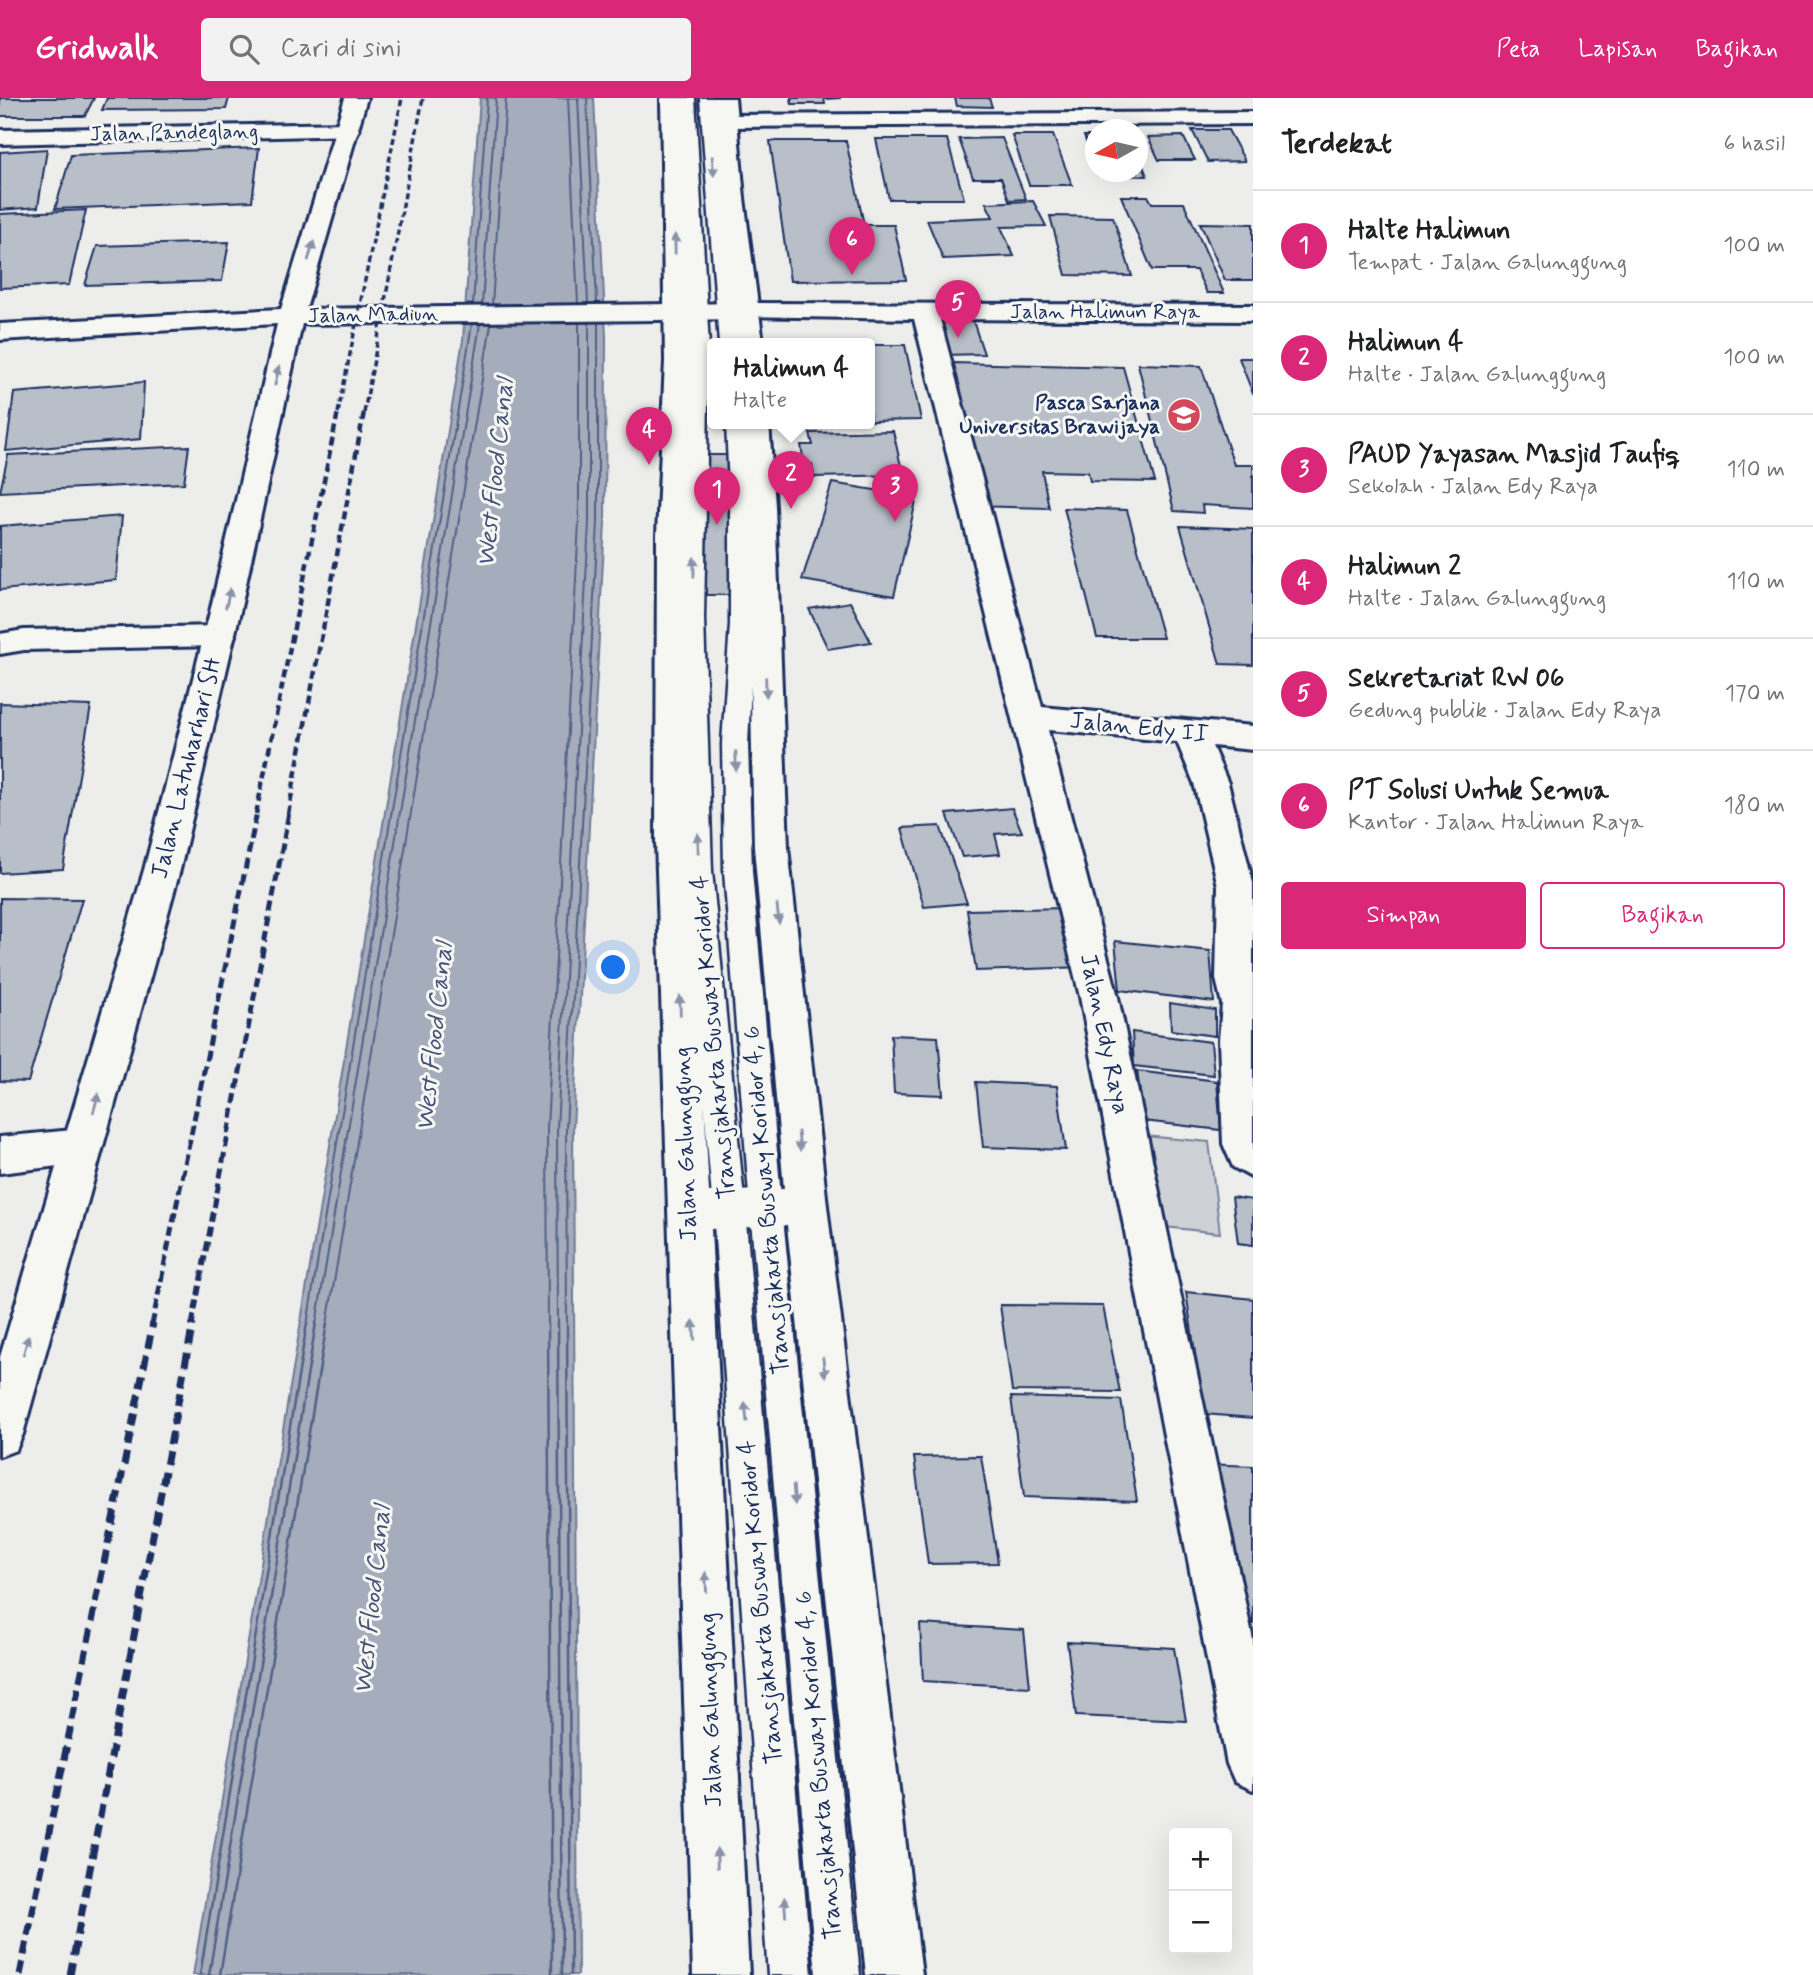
<!DOCTYPE html>
<html lang="id">
<meta charset="utf-8">
<style>
:root{--surface:#fff;--page:#f2f2f2;--text:#202124;--muted:#757577;--line:#e0e0e0;--accent:#db2777}
body{margin:0;font-family:Mynerve,sans-serif;background:var(--page);color:var(--text)}
.controls{position:absolute;right:21px;bottom:21px;display:grid;overflow:hidden;border-radius:7px;box-shadow:0 7px 28px #0002}
.controls button{width:63px;height:63px;display:grid;place-items:center;padding:0;border:0;border-bottom:2px solid var(--line);background:var(--surface);color:var(--text);font:35px sans-serif}
.compass{position:absolute;left:1085px;top:21px;width:63px;height:63px;border-radius:50%;background:var(--surface);box-shadow:0 7px 28px #0002;rotate:262deg}
.you{position:absolute;left:614px;top:870px;width:24px;height:24px;margin:-18px;border:5px solid #fff;border-radius:50%;background:#1a73e8;box-shadow:0 0 0 10px #1a73e833}
.badge{display:grid;place-items:center;width:46px;height:46px;border-radius:50%;background:var(--accent);color:#fff;font-size:23px;font-weight:700}
.pin{position:absolute;translate:-50% -58px;filter:drop-shadow(0 2px 4px #0008)}
.pin::after{content:'';position:absolute;top:37px;width:24px;height:21px;background:inherit;clip-path:polygon(0 0,100% 0,50% 100%)}
.popup{position:absolute;left:707px;top:240px;width:168px;height:91px;box-sizing:border-box;display:grid;place-content:center;border-radius:7px;background:var(--surface);filter:drop-shadow(0 2px 5px #0005);font-size:23px;white-space:nowrap;color:var(--muted)}
.popup b{font-size:26px;color:var(--text)}
.popup::after{content:'';position:absolute;left:50%;top:100%;margin-left:-14px;border:14px solid transparent;border-top-color:var(--surface)}
.list{margin:0;padding:0;list-style:none}
h2{display:flex;justify-content:space-between;align-items:center;height:91px;margin:0;padding:0 28px;font-size:30px}
h2 small{font-size:23px;font-weight:400;color:var(--muted)}
.list li{display:grid;grid-template-columns:46px 1fr auto;gap:21px;align-items:center;box-sizing:border-box;height:112px;padding:0 28px;border-top:2px solid var(--line)}
.list b{display:block;font-size:26px;white-space:nowrap}
.list p{margin:0;font-size:23px;white-space:nowrap;color:var(--muted)}
.list em{font-size:23px;font-style:normal;color:var(--muted)}
.actions{display:flex;gap:14px;padding:21px 28px}
.actions a{flex:1;padding:16px 0;border:2px solid var(--accent);border-radius:7px;text-align:center;font-size:24px;color:var(--accent)}
.actions .main{background:var(--accent);color:#fff}
.icon{flex:none;width:38px;height:38px;fill:none;stroke:currentColor;stroke-width:2;stroke-linecap:round;stroke-linejoin:round}
.map{position:relative;flex:none;width:1253px;height:1877px;overflow:hidden}
header{display:flex;align-items:center;gap:42px;box-sizing:border-box;height:98px;padding:0 35px;background:var(--accent);color:#fff}
header strong{font-size:33px}
nav{display:flex;gap:38px;margin-inline-start:auto;font-size:24px}
.search{width:490px;height:63px;background:var(--page);display:flex;align-items:center;gap:18px;box-sizing:border-box;padding:0 24px;border-radius:7px;color:var(--muted);font-size:26px}
main{display:flex}
aside{flex:1;background:var(--surface)}
.map>svg:first-child{display:block}
.green{fill:#ced2d7;stroke:#74809a;stroke-width:2}
.water{fill:#a5acbc;stroke:#6e7a96;stroke-width:2}
.lines{fill:none;stroke-linecap:round;stroke-linejoin:round}
.shore-far1{stroke:#526184;stroke-width:2}
.shore{stroke:#526184;stroke-width:2.5}
.building{fill:#b9bfc8;stroke:#1b2f5e;stroke-width:2}
.lane-casing{stroke:#1b2f5e;stroke-width:5}
.street-casing{stroke:#1b2f5e;stroke-width:6}
.secondary-casing{stroke:#1b2f5e;stroke-width:6}
.primary-casing{stroke:#1b2f5e;stroke-width:6}
.lane{fill:#f6f6f2;fill-rule:evenodd}
.street{fill:#f6f6f2;fill-rule:evenodd}
.secondary{fill:#f6f6f2;fill-rule:evenodd}
.primary{fill:#f6f6f2;fill-rule:evenodd}
.rail-far3{stroke:#1b2f5e;stroke-width:3.5;stroke-dasharray:6 3.5;stroke-linecap:butt}
.rail-far2{stroke:#1b2f5e;stroke-width:4.5;stroke-dasharray:8 4.5;stroke-linecap:butt}
.rail-far1{stroke:#1b2f5e;stroke-width:5;stroke-dasharray:10 5;stroke-linecap:butt}
.rail{stroke:#1b2f5e;stroke-width:7;stroke-dasharray:13 7;stroke-linecap:butt}
.oneway{fill:#8892a8}
.labels{text-anchor:middle;dominant-baseline:central;stroke-width:6;stroke-linejoin:round;paint-order:stroke}
.far-street-label{font-size:21px;fill:#1b2f5e;stroke:#f6f6f2}
.far-poi-label{font-size:21px;font-weight:bold;fill:#1b2f5e;stroke:#f6f6f2;text-anchor:end}
.street-label{font-size:24px;fill:#1b2f5e;stroke:#f6f6f2}
.water-label{font-size:26px;font-style:italic;fill:#44547a;stroke:#f6f6f2}
</style>
<header>
<strong>Gridwalk</strong>
<div class="search"><svg class="icon" aria-label="search" viewBox="0 0 24 24"><circle cx="10" cy="10" r="6"/><path d="M15 15l6 6"/></svg>Cari di sini</div>
<nav><a>Peta</a><a>Lapisan</a><a>Bagikan</a></nav>
</header>
<main>
<div class="map">
<svg width="1253" height="1877" viewBox="0 0 1253 1877">
<rect width="100%" height="100%" fill="#edeeec"/>
<filter id="ink" filterUnits="userSpaceOnUse"><feTurbulence type="fractalNoise" baseFrequency=".0143" numOctaves="2"/><feDisplacementMap in="SourceGraphic" scale="14" xChannelSelector="R" yChannelSelector="G"/><feConvolveMatrix kernelMatrix="1 2 1 2 8 2 1 2 1" color-interpolation-filters="sRGB"/></filter>
<g filter="url(#ink)">
<!-- green -->
<polygon class="green" points="1145,1038 1209,1044 1220,1135 1156,1128"/>
<!-- water -->
<polygon class="water" points="480,0 594,0 606,239 605,425 573,1031 578,1877 193,1877 463,242"/>
<g class="lines">
<!-- shore-far1 -->
<g class="shore-far1">
<polyline points="568,0 578,206"/>
<polyline points="578,0 588,205"/>
<polyline points="587,0 597,205"/>
<polyline points="473,207 487,0"/>
<polyline points="482,207 496,0"/>
<polyline points="492,207 506,0"/>
<polyline points="307,1227 472,226"/>
<polyline points="316,1227 480,226"/>
<polyline points="327,1227 491,226"/>
<polyline points="548,1227 547,1031 579,424 579,225"/>
<polyline points="558,1227 557,1031 589,424 589,225"/>
<polyline points="567,1227 566,1031 598,424 598,224"/>
</g>
<!-- shore -->
<g class="shore">
<polyline points="548,1225 552,1877"/>
<polyline points="558,1225 562,1877"/>
<polyline points="567,1225 571,1877"/>
<polyline points="200,1877 307,1225"/>
<polyline points="209,1877 316,1225"/>
<polyline points="220,1877 327,1225"/>
</g>
</g>
<!-- building -->
<g class="building">
<polygon points="0,0 94,0 85,18 0,18"/>
<polygon points="107,0 229,0 226,11 102,12"/>
<polygon points="791,0 841,0 824,1 825,6 792,6"/>
<polygon points="955,0 989,0 992,9 957,8"/>
<polygon points="1192,32 1228,32 1245,63 1208,64"/>
<polygon points="1012,37 1053,37 1072,87 1029,87"/>
<polygon points="1084,38 1096,38 1096,71"/>
<polygon points="1183,38 1195,62 1159,62 1148,39"/>
<polygon points="1002,40 1026,101 1009,102 1001,80 973,80 959,41"/>
<polygon points="876,41 947,41 964,101 889,101"/>
<polygon points="770,43 846,43 864,127 894,127 906,182 790,183"/>
<polygon points="259,50 252,103 55,111 71,57"/>
<polygon points="47,51 38,109 0,112 0,54"/>
<polygon points="1138,55 1147,78 1098,77 1096,74 1138,74"/>
<polygon points="1121,98 1148,98 1152,105 1184,105 1224,195 1207,195 1196,172 1152,172"/>
<polygon points="1033,103 1046,128 1001,129 1014,158 943,161 927,122 993,119 986,105"/>
<polygon points="86,112 69,187 0,190 0,116"/>
<polygon points="1050,118 1113,119 1132,178 1066,177"/>
<polygon points="1200,125 1253,126 1253,182 1225,182"/>
<polygon points="229,144 222,183 85,187 97,148"/>
<polygon points="973,223 984,256 943,257 933,225"/>
<polygon points="870,247 905,247 921,322 870,323"/>
<polygon points="1239,260 1253,260 1253,296"/>
<polygon points="952,265 1123,269 1155,384 1090,383 1088,374 1042,373 1049,410 974,408"/>
<polygon points="1138,266 1201,268 1234,367 1253,367 1253,410 1202,407 1203,415 1174,413"/>
<polygon points="144,284 141,341 6,353 14,295"/>
<polygon points="893,333 903,377 814,379 812,366 804,366 801,347 813,347 810,335"/>
<polygon points="189,348 184,385 0,394 8,357"/>
<polygon points="703,357 732,357 733,497 701,497"/>
<polygon points="832,385 917,399 894,498 802,482"/>
<polygon points="1064,410 1127,412 1163,540 1097,540"/>
<polygon points="122,418 116,482 0,492 0,428"/>
<polygon points="1180,428 1253,431 1253,567 1220,566"/>
<polygon points="850,504 871,544 828,551 809,511"/>
<polygon points="0,605 91,608 63,771 0,775"/>
<polygon points="1012,710 1022,734 995,736 1000,756 962,759 947,716"/>
<polygon points="940,728 967,805 924,809 902,730"/>
<polygon points="0,800 82,801 28,984 0,983"/>
<polygon points="1067,810 1084,869 976,873 967,812"/>
<polygon points="1115,843 1210,853 1214,904 1120,892"/>
<polygon points="1170,905 1215,912 1215,938 1171,932"/>
<polygon points="1132,934 1211,944 1214,977 1134,968"/>
<polygon points="891,937 938,939 943,997 894,995"/>
<polygon points="1137,973 1217,983 1221,1032 1144,1023"/>
<polygon points="976,984 1057,988 1066,1052 983,1049"/>
<polygon points="1232,1099 1253,1102 1253,1147 1238,1145"/>
<polygon points="1186,1194 1253,1201 1253,1320 1204,1316"/>
<polygon points="1000,1207 1103,1208 1120,1294 1012,1293"/>
<polygon points="1011,1299 1121,1302 1137,1403 1024,1399"/>
<polygon points="981,1358 998,1465 928,1466 914,1359"/>
<polygon points="1203,1366 1253,1368 1253,1526 1235,1526"/>
<polygon points="920,1526 1024,1532 1030,1589 923,1583"/>
<polygon points="1067,1544 1174,1550 1186,1623 1076,1618"/>
</g>
<g class="lines">
<!-- lane casing -->
<g class="lane-casing">
<g id="lane">
<polygon points="679,0 695,0 709,249 704,520 712,773 745,1112 812,1877 768,1877 713,1112 684,773 680,520 689,249"/>
<polygon points="700,0 716,0 739,245 719,245"/>
<polygon points="726,325 747,325 752,413 754,526 748,646 752,773 782,1110 860,1877 816,1877 750,1110 724,773 722,646 730,526 730,413"/>
</g>
</g>
<!-- street casing -->
<g class="street-casing">
<g id="street">
<polygon points="1253,14 1253,26 725,29 717,28 714,23 717,18 725,17"/>
<polygon points="348,25 356,27 359,32 356,37 0,46 0,32"/>
<polygon points="747,205 1253,207 1253,223 940,221 1042,609 1253,628 1253,652 1212,648 1228,685 1253,785 1253,1080 1233,1069 1223,1046 1219,942 1222,906 1216,881 1218,788 1194,685 1177,644 1048,632 1118,899 1253,1542 1253,1692 1235,1684 1227,1666 1080,899 914,221 738,218 734,213 738,208"/>
<polygon points="219,528 230,531 235,538 230,545 219,548 24,552 0,556 0,536 24,532"/>
<polygon points="83,1031 97,1036 103,1048 97,1060 83,1065 0,1075 0,1039"/>
</g>
</g>
<!-- secondary casing -->
<g class="secondary-casing">
<polygon id="secondary" points="345,0 367,0 306,211 747,205 756,208 760,213 756,218 747,221 302,226 240,514 180,772 23,1336 16,1352 0,1358 0,1259 144,772 210,514 277,226 0,242 0,226 281,211"/>
</g>
<!-- primary casing -->
<g class="primary-casing">
<g id="primary">
<polygon points="661,0 683,0 691,263 687,437 690,743 709,1094 784,1091 754,749 747,408 741,325 769,325 775,408 788,749 827,1108 922,1877 866,1877 787,1127 711,1131 749,1877 693,1877 656,743 657,437 665,263"/>
<polygon points="713,0 735,0 744,100 763,245 737,245 720,100"/>
</g>
</g>
<!-- lane -->
<use href="#lane" class="lane"/>
<!-- street -->
<use href="#street" class="street"/>
<!-- secondary -->
<use href="#secondary" class="secondary"/>
<!-- primary -->
<use href="#primary" class="primary"/>
<!-- rail-far3 -->
<g class="rail-far3">
<polyline points="338,315 402,0"/>
<polyline points="364,315 423,0"/>
</g>
<!-- rail-far2 -->
<g class="rail-far2">
<polyline points="256,716 338,314"/>
<polyline points="288,716 364,314"/>
</g>
<!-- rail-far1 -->
<g class="rail-far1">
<polyline points="152,1227 257,714"/>
<polyline points="192,1227 289,714"/>
</g>
<!-- rail -->
<g class="rail">
<polyline points="20,1877 153,1225"/>
<polyline points="70,1877 193,1225"/>
</g>
</g>
<!-- one-way arrows -->
<defs><path id="oneway-solid" d="M-6-.8H1V-3.2L6.5 0L1 3.2V.8H-6Z" transform="scale(1.75)"/></defs>
<g class="oneway">
<use href="#oneway-solid" transform="translate(713 68) rotate(85)"/>
<use href="#oneway-solid" transform="translate(675 146) rotate(-91)"/>
<use href="#oneway-solid" transform="translate(311 153) rotate(-73)"/>
<use href="#oneway-solid" transform="translate(277 278) rotate(-77)"/>
<use href="#oneway-solid" transform="translate(694 469) rotate(-89)"/>
<use href="#oneway-solid" transform="translate(228 500) rotate(-77)"/>
<use href="#oneway-solid" transform="translate(766 589) rotate(88)"/>
<use href="#oneway-solid" transform="translate(736 663) rotate(89)"/>
<use href="#oneway-solid" transform="translate(698 745) rotate(-91)"/>
<use href="#oneway-solid" transform="translate(778 816) rotate(84)"/>
<use href="#oneway-solid" transform="translate(680 907) rotate(-92)"/>
<use href="#oneway-solid" transform="translate(96 1005) rotate(-74)"/>
<use href="#oneway-solid" transform="translate(799 1043) rotate(84)"/>
<use href="#oneway-solid" transform="translate(694 1232) rotate(-93)"/>
<use href="#oneway-solid" transform="translate(26 1247) rotate(-74)"/>
<use href="#oneway-solid" transform="translate(824 1269) rotate(83)"/>
<use href="#oneway-solid" transform="translate(746 1314) rotate(-95)"/>
<use href="#oneway-solid" transform="translate(794 1397) rotate(85)"/>
<use href="#oneway-solid" transform="translate(706 1484) rotate(-93)"/>
<use href="#oneway-solid" transform="translate(717 1760) rotate(-92)"/>
<use href="#oneway-solid" transform="translate(785 1809) rotate(-94)"/>
</g>
</g>
<!-- icons -->
<defs>
<g id="university-disc" transform="scale(1.75)"><circle r="9.5" fill="#d1495b" stroke="#f6f6f2"/><path d="M0-5L7-2L0 1L-7-2ZM-4 1L0 2.5L4 1V4Q0 6-4 4Z" fill="#fff"/></g>
</defs>
<g fill-rule="evenodd">
<use href="#university-disc" x="1184" y="317"/>
</g>
<g class="labels">
<!-- far-street labels -->
<g class="far-street-label">
<text transform="translate(174 35) rotate(-1)">Jalan Pandeglang</text>
<text x="1105" y="214">Jalan Halimun Raya</text>
<text transform="translate(373 217) rotate(-1)">Jalan Madiun</text>
</g>
<!-- far-poi labels -->
<g class="far-poi-label">
<text x="1160" y="305">Pasca Sarjana<tspan x="1160" dy="24">Universitas Brawijaya</tspan></text>
</g>
<!-- street labels -->
<g class="street-label">
<text transform="translate(1139 630) rotate(6)">Jalan Edy II</text>
<text transform="translate(187 670) rotate(-76)">Jalan Latuharhari SH</text>
<text transform="translate(1104 936) rotate(78)">Jalan Edy Raya</text>
<text transform="translate(714 939) rotate(-95)">Transjakarta Busway Koridor 4</text>
<text transform="translate(686 1046) rotate(-92)">Jalan Galunggung</text>
<text transform="translate(767 1102) rotate(-95)">Transjakarta Busway Koridor 4, 6</text>
<text transform="translate(761 1504) rotate(-95)">Transjakarta Busway Koridor 4</text>
<text transform="translate(711 1612) rotate(-92)">Jalan Galunggung</text>
<text transform="translate(819 1667) rotate(-95)">Transjakarta Busway Koridor 4, 6</text>
</g>
<!-- water labels -->
<g class="water-label">
<text transform="translate(496 375) rotate(-84)">West Flood Canal</text>
<text transform="translate(435 939) rotate(-84)">West Flood Canal</text>
<text transform="translate(373 1502) rotate(-84)">West Flood Canal</text>
</g>
</g>
</svg>
<div class="controls">
<button>+</button>
<button>−</button>
</div>
<svg class="compass" viewBox="-18 -18 36 36"><path d="M0-13l5 13h-10z" fill="#e53935"/><path d="M0 13l5-13h-10z" fill="#757577"/></svg>
<div class="you"></div>
<div class="pin badge" style="left:717px;top:427px">1</div>
<div class="pin badge" style="left:791px;top:411px">2</div>
<div class="popup"><b>Halimun 4</b>Halte</div>
<div class="pin badge" style="left:895px;top:424px">3</div>
<div class="pin badge" style="left:649px;top:367px">4</div>
<div class="pin badge" style="left:958px;top:240px">5</div>
<div class="pin badge" style="left:852px;top:177px">6</div>
</div>
<aside>
<h2>Terdekat<small>6 hasil</small></h2>
<ul class="list">
<li><span class="badge">1</span><div><b>Halte Halimun</b><p>Tempat · Jalan Galunggung</p></div><em>100 m</em></li>
<li><span class="badge">2</span><div><b>Halimun 4</b><p>Halte · Jalan Galunggung</p></div><em>100 m</em></li>
<li><span class="badge">3</span><div><b>PAUD Yayasan Masjid Taufiq</b><p>Sekolah · Jalan Edy Raya</p></div><em>110 m</em></li>
<li><span class="badge">4</span><div><b>Halimun 2</b><p>Halte · Jalan Galunggung</p></div><em>110 m</em></li>
<li><span class="badge">5</span><div><b>Sekretariat RW 06</b><p>Gedung publik · Jalan Edy Raya</p></div><em>170 m</em></li>
<li><span class="badge">6</span><div><b>PT Solusi Untuk Semua</b><p>Kantor · Jalan Halimun Raya</p></div><em>180 m</em></li>
</ul>
<div class="actions"><a class="main">Simpan</a><a>Bagikan</a></div>
</aside>
</main>
